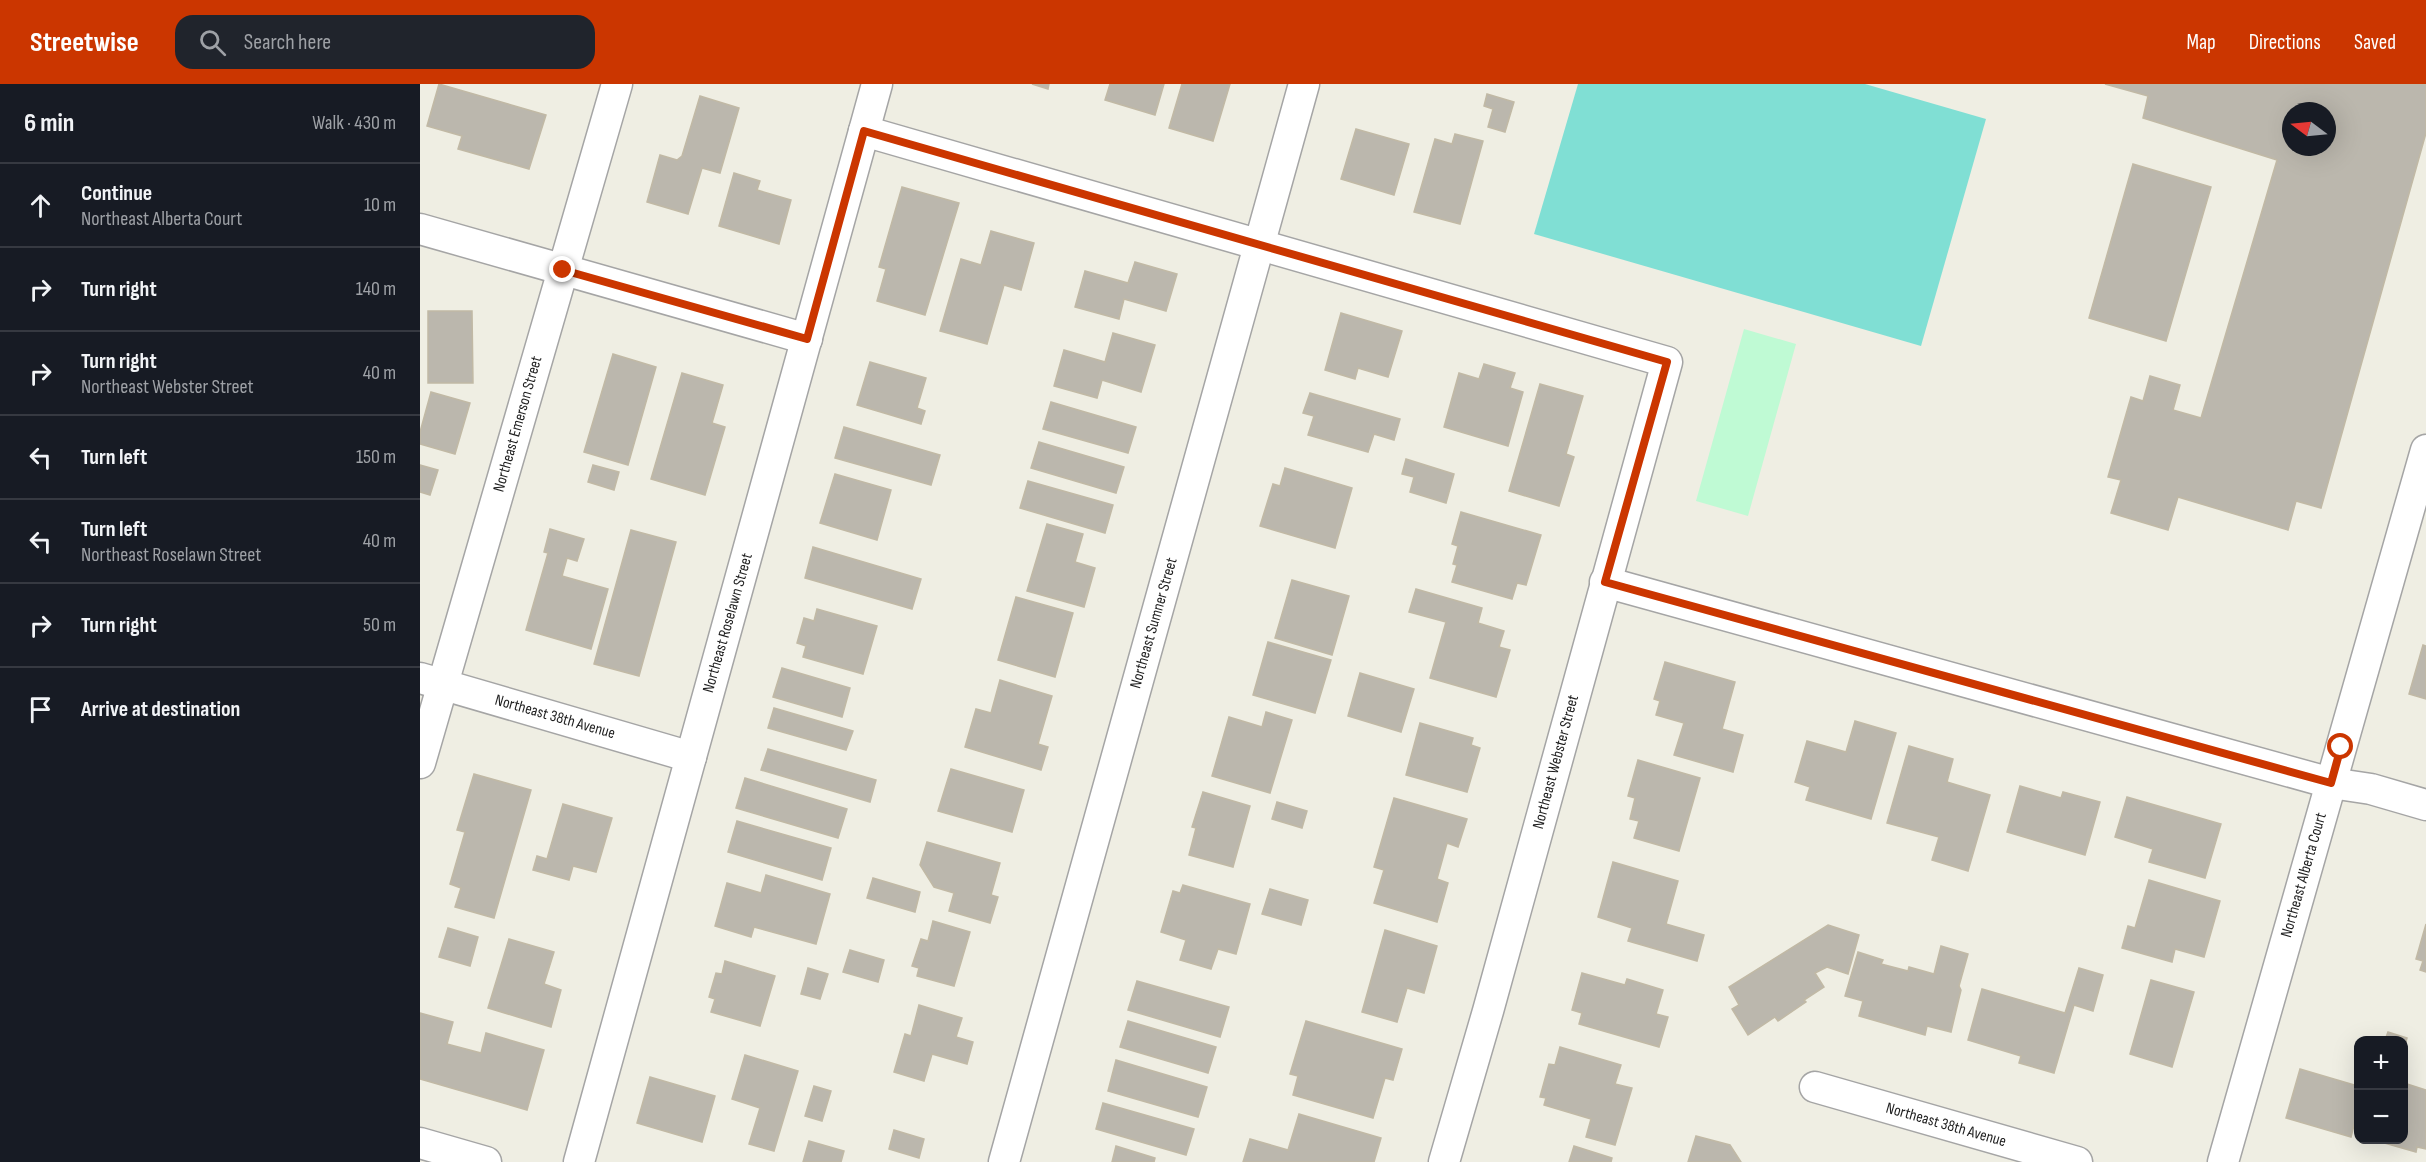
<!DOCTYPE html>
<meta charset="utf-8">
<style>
:root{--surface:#171b24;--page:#20242c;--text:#f1f3f6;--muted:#9ea1a6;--line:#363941;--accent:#cb3600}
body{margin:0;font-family:"Sofia Sans Condensed",sans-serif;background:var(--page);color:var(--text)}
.controls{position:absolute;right:18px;bottom:18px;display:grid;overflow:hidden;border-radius:12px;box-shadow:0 6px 24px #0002}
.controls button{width:54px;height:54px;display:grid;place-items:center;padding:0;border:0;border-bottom:2px solid var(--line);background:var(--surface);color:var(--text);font:30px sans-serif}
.compass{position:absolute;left:1862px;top:18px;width:54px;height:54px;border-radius:50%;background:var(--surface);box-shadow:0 6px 24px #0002;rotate:286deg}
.stop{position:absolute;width:18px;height:18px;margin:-14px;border:4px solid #cb3600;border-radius:50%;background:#fff}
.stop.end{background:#cb3600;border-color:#fff;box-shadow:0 2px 6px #0008}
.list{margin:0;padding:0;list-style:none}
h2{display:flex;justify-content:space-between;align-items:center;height:78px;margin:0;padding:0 24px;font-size:26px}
h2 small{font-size:20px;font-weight:400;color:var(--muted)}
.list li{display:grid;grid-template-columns:39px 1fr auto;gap:18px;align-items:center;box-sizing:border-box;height:84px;padding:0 24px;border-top:2px solid var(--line)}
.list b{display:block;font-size:22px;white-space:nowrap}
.list p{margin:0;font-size:20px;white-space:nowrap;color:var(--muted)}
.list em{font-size:20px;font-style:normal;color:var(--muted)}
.icon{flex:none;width:33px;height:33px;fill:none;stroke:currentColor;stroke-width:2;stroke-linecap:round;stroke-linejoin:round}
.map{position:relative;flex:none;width:2006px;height:1078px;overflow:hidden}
header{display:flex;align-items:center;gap:36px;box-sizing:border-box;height:84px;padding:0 30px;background:var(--accent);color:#fff}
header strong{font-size:28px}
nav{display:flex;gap:33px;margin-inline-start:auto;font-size:21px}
.search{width:420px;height:54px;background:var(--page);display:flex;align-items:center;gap:15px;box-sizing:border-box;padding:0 21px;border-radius:18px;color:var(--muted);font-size:22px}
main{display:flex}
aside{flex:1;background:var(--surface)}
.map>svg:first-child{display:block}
.park{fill:#bffad4}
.pitch{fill:#80dfd4}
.building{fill:#bbb7ad;stroke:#c1b9a5;stroke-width:1.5;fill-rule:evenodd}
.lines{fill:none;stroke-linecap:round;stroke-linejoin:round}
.minor-casing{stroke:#a5a5a5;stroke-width:33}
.minor{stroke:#fff;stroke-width:30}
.route{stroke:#cb3600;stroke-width:8}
.labels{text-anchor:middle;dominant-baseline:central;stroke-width:4.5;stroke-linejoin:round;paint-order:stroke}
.street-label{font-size:16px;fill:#1e1e1e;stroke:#fff}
</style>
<header>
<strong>Streetwise</strong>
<div class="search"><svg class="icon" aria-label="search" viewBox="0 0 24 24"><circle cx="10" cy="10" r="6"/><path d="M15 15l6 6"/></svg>Search here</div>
<nav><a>Map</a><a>Directions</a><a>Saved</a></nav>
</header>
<main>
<aside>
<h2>6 min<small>Walk · 430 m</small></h2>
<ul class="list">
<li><svg class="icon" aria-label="ahead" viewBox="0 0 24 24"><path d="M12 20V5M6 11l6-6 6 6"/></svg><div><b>Continue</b><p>Northeast Alberta Court</p></div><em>10 m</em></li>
<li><svg class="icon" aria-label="right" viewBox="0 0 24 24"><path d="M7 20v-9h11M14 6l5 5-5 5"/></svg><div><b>Turn right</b></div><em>140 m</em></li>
<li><svg class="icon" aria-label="right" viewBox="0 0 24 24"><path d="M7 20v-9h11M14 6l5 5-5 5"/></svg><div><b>Turn right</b><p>Northeast Webster Street</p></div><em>40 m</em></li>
<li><svg class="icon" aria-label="left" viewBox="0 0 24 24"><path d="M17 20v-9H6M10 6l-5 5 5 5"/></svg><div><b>Turn left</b></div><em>150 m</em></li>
<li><svg class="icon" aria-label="left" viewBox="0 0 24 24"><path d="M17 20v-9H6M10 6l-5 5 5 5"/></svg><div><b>Turn left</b><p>Northeast Roselawn Street</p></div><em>40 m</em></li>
<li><svg class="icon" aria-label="right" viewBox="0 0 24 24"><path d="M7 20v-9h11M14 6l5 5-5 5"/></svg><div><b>Turn right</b></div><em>50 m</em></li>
<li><svg class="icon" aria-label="arrive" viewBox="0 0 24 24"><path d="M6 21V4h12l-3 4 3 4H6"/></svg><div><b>Arrive at destination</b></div></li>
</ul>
</aside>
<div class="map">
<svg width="2006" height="1078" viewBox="0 0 2006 1078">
<rect width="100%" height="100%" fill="#efeee3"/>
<!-- park -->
<polygon class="park" points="1324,245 1376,260 1328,432 1276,417"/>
<!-- pitch -->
<polygon class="pitch" points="1158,0 1445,0 1566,35 1501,262 1114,150"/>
<!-- building -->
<g class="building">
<polygon points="19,0 126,31 109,85 38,65 42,52 7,42"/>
<polygon points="612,0 629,0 628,5"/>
<polygon points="690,0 744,0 735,31 685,16"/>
<polygon points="762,0 810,0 793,57 749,44"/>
<path d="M1685,0h321v49l-105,375 -25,-7 -8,29 -110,-33 -10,33 -57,-17 10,-33 -13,-3 23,-80 12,4 7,-25 30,9 -7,25 28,8 76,-258 -134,-42 5,-22zM1871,27h36v36h-36z"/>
<polygon points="1067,10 1094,18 1085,48 1068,43 1073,25 1064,22"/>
<polygon points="280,12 319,24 300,89 282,84 268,130 227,118 240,71 257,76 262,72"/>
<polygon points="936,45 989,60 974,111 921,95"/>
<polygon points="1035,50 1063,57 1040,140 994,128 1015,55 1032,60"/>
<polygon points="1713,80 1791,103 1746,257 1669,234"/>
<polygon points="314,89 340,97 337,106 371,116 359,160 299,142"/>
<polygon points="482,103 539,119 505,231 457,217 466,185 459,183"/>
<polygon points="571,147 614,159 601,206 584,201 567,260 520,247 541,175 561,181"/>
<polygon points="715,178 757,190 746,227 704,215 699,235 655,223 665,187 708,199"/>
<polygon points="8,227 52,227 53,299 8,299"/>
<polygon points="921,229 982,247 968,293 938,284 935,295 905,286"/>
<polygon points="693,249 735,261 721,308 682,296 677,314 634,302 644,266 685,278"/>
<polygon points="193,270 236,283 208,381 164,368"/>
<polygon points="450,278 506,294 497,324 505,327 501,340 437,321"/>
<polygon points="1064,280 1095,289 1090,304 1103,308 1088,362 1024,343 1039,289 1059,295"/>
<polygon points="262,289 303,301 292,339 305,343 285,411 231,395"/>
<polygon points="1120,300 1163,312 1146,370 1154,373 1139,422 1089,407"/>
<polygon points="11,308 50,319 35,370 0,360 0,348"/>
<polygon points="890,309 980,335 974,356 954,350 948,368 888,351 894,332 883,329"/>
<polygon points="631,318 716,343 708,369 623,345"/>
<polygon points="424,343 520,371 511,401 415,374"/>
<polygon points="619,358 704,383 696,409 611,384"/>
<polygon points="986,375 1034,390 1026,419 990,408 994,393 982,390"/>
<polygon points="0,381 18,386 10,411 0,408"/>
<polygon points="173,381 199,388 194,406 168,398"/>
<polygon points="865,384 932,404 915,464 840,442 853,400 860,402"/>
<polygon points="415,390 471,406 457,456 400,439"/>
<polygon points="608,397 693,421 685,449 600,424"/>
<polygon points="1041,428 1121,451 1106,501 1097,499 1092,515 1032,498 1037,481 1033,480 1038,462 1032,460"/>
<polygon points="627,440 663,450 655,478 675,484 664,523 607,507"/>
<polygon points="130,445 164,455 157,477 147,474 142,492 188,505 171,565 106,546 128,469 124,468"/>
<polygon points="211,446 256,458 219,592 174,580"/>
<polygon points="393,463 501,495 492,525 385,494"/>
<polygon points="872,496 929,512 912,571 855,554"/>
<polygon points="996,505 1062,524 1058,539 1084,547 1079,563 1090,566 1076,613 1010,594 1026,538 989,528"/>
<polygon points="596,513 653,529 635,593 578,576"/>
<polygon points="397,525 457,542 443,590 383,573 386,562 377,559 384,534 394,537"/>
<polygon points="848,558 911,576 895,629 833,611"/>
<polygon points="2003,561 2006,562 2006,615 1989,610"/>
<polygon points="1245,578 1315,598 1302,645 1323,651 1313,688 1254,671 1264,639 1236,631 1240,617 1234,615"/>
<polygon points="362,584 430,604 422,633 353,613"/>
<polygon points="940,589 994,605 981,648 928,632"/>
<polygon points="580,596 632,612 618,660 628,663 621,686 545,663 556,625 571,629"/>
<polygon points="354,624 433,647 426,666 348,644"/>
<polygon points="846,628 872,636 850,709 792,692 809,633 842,643"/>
<polygon points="1435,637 1476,649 1451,735 1386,716 1390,703 1375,698 1387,657 1426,668"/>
<polygon points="1000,639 1053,654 1051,661 1060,664 1047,708 986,691"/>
<polygon points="1489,662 1533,675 1527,698 1570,711 1548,787 1512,776 1519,753 1467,739"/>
<polygon points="348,665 456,696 450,718 341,686"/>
<polygon points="1218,676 1280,694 1259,767 1214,754 1219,737 1210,735 1215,714 1208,712"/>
<polygon points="531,685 604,706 592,748 518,727"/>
<polygon points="54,690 111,706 74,834 35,823 41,804 30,800 45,748 37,746"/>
<polygon points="325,694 427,725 418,754 316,724"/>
<polygon points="1600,702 1641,714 1643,708 1680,718 1665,771 1587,748"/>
<polygon points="783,708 830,722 813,783 769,771 776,744 772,743"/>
<polygon points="1707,713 1801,740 1785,794 1729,778 1733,765 1695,753"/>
<polygon points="974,714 1047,735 1038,763 1027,759 1017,795 1028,799 1017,838 954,819 964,786 954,783"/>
<polygon points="857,718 887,727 882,744 852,735"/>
<polygon points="143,720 192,734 176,788 153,782 149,796 113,786 117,772 127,775"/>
<polygon points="317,737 411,764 402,796 308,768"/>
<polygon points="507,758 580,779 571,811 578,813 570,839 529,827 534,809 514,803 500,781"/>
<polygon points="1193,778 1258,797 1246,840 1284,851 1277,877 1208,857 1212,844 1178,833"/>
<polygon points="346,791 410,810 396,860 334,843 331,853 295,842 307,799 341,809"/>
<polygon points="453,794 500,808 495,828 447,814"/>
<polygon points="1729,796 1800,817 1784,873 1755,865 1752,878 1702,864 1708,842 1715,844"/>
<polygon points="763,801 830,820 816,870 798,865 791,885 760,876 766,856 741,848 753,807 760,809"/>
<polygon points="850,805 888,816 881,841 842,830"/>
<polygon points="513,837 550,848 534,902 497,892 499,884 492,882 501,855 508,857"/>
<polygon points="2006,840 2006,888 2000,886 2003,877 1996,875"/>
<polygon points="1408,841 1439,851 1428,890 1407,883 1395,889 1404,903 1384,916 1386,918 1358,937 1355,933 1328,951 1312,925 1319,921 1309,903"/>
<polygon points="28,844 58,853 50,882 19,873"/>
<polygon points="965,846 1017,862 1004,909 987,904 977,938 942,928"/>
<polygon points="89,855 134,868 124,900 141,906 131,943 68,924"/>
<polygon points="1521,862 1548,870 1539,902 1541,906 1531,948 1507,942 1505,951 1439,932 1443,917 1425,912 1438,868 1463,876 1461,880 1488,887 1489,883 1514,890"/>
<polygon points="430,866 464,876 458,898 423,888"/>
<polygon points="305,877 355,892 340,942 291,928 295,915 289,913 296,889 302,890"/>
<polygon points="388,884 408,890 400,915 381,910"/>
<polygon points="1659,884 1683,891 1673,927 1654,921 1634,989 1599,979 1601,972 1548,956 1562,905 1645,929"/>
<polygon points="1162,889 1205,901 1207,895 1243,906 1236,930 1248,933 1239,963 1159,940 1162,929 1152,926"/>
<polygon points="1731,896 1774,908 1752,983 1710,970"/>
<polygon points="717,897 809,923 800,953 708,926"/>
<polygon points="499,921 542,934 536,953 553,958 547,980 512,970 504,997 474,988 485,950 491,952"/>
<polygon points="0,929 33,938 27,960 61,969 66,949 124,966 107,1026 0,995"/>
<polygon points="708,937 796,963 788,989 700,963"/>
<polygon points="886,937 982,965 973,996 965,994 953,1034 873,1011 878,992 870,990"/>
<polygon points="1968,948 1987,954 1984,965 1984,956 1965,956"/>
<polygon points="1140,963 1201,981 1195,1000 1212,1004 1195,1061 1166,1053 1171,1035 1124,1021 1126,1014 1120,1013 1129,980 1135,981"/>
<polygon points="325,971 378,987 354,1067 329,1060 340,1024 312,1015"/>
<polygon points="696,976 787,1003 778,1033 688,1007"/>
<polygon points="1880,985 1938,1002 1938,1026 1931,1053 1866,1034"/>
<polygon points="230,993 295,1012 282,1058 217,1039"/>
<polygon points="1984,999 2006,1006 2006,1065 1997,1063 1996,1068 1954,1056 1984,1056"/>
<polygon points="394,1002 411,1007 402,1037 385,1032"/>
<polygon points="683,1019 774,1045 766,1071 676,1045"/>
<polygon points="879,1030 961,1054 954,1078 823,1078 830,1055 868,1066"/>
<polygon points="474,1046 504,1055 499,1074 469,1065"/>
<polygon points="1276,1052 1310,1061 1321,1078 1268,1078"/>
<polygon points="389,1057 424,1067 421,1078 383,1078"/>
<polygon points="696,1062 735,1074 734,1078 692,1078"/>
<polygon points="1154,1062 1192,1074 1191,1078 1149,1078"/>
</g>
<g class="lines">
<!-- minor casing -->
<g class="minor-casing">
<g id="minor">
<polyline points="444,47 1247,278 1068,927 1024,1078"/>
<polyline points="0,145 387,255"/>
<polyline points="1185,498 1911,699 1951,705 2006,721"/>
<polyline points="0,594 271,673"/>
<polyline points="0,679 197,0"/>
<polyline points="1395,1003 1657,1078"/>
<polyline points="0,1059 66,1078"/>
<polyline points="159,1078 457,0"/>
<polyline points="584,1078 884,0"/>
<polyline points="1803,1078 2006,366"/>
</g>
</g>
<!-- minor -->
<use href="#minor" class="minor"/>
</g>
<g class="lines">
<!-- route -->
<polyline class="route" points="143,186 387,255 444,47 1247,278 1185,498 1911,699 1921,663"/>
</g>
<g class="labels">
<!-- street labels -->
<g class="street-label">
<text transform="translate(98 340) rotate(-74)">Northeast Emerson Street</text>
<text transform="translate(308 539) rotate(-74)">Northeast Roselawn Street</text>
<text transform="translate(734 539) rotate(-74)">Northeast Sumner Street</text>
<text transform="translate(135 633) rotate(16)">Northeast 38th Avenue</text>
<text transform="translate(1136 678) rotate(-75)">Northeast Webster Street</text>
<text transform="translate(1884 791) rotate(-74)">Northeast Alberta Court</text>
<text transform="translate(1526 1041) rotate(16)">Northeast 38th Avenue</text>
</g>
</g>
</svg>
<div class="controls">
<button>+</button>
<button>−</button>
</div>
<svg class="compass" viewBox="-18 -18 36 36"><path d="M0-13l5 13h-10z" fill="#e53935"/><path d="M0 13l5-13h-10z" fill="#9ea1a6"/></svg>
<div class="stop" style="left:1921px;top:663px"></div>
<div class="stop end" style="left:143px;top:186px"></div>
</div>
</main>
